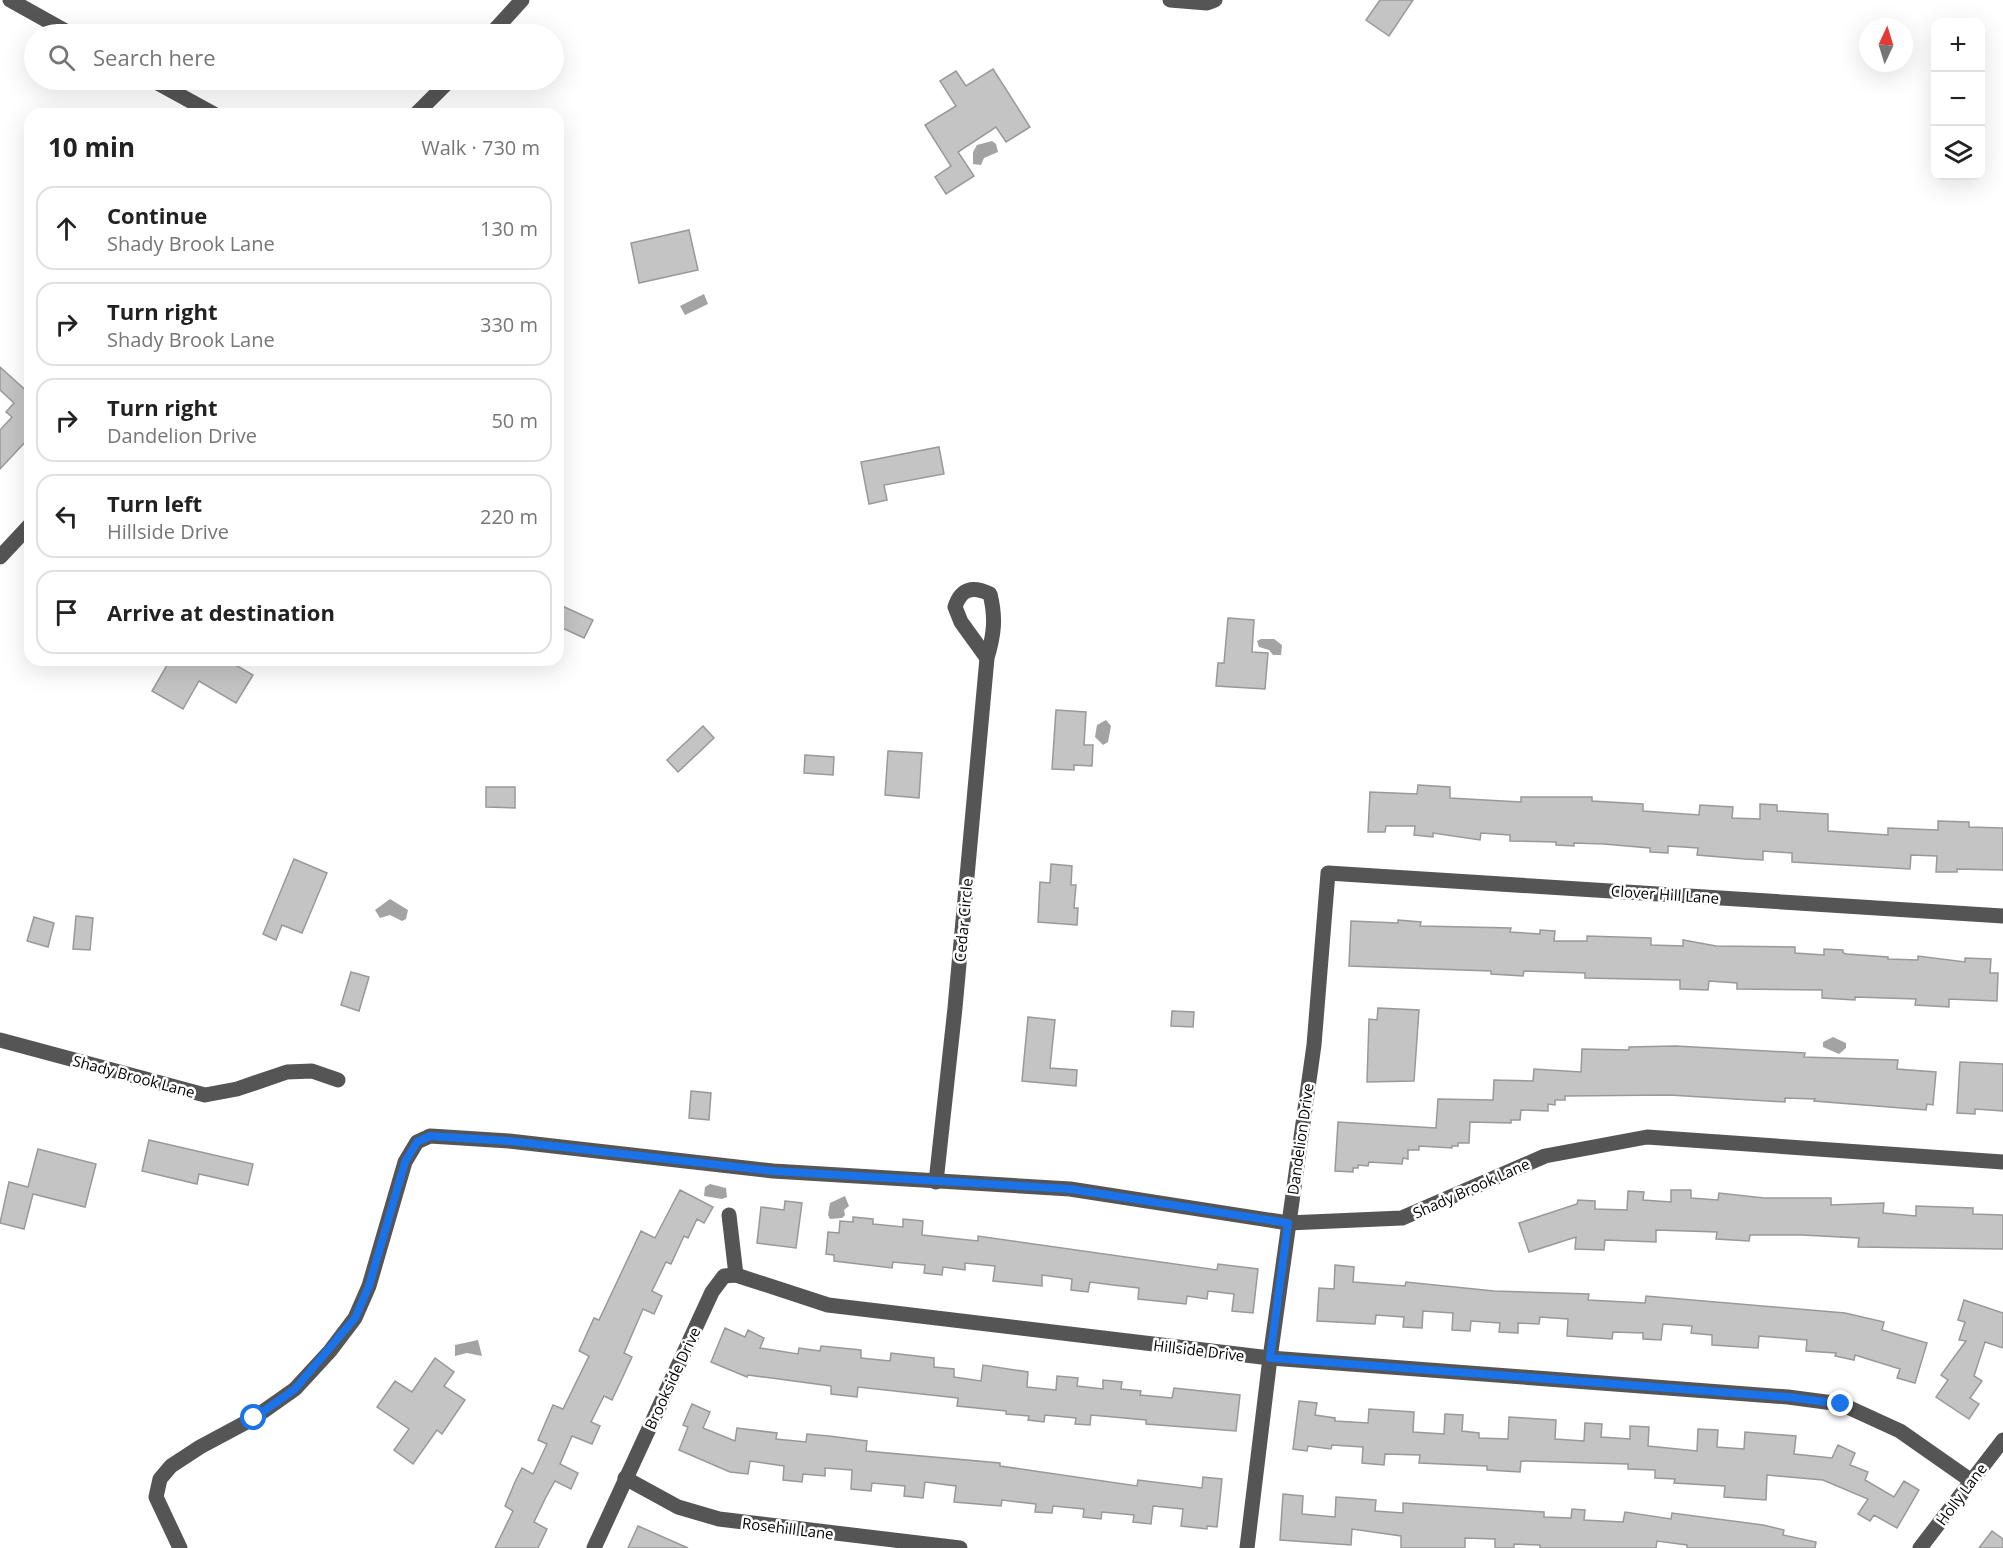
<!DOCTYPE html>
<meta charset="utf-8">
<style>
:root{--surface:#fff;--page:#f6f6f6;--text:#222;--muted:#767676;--line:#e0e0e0}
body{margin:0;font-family:"Open Sans",sans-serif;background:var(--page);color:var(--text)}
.controls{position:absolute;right:18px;top:18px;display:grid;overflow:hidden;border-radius:12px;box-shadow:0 6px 24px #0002}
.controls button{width:54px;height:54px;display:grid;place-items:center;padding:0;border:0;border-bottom:2px solid var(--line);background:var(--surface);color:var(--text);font:30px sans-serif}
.compass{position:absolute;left:1859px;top:18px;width:54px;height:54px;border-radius:50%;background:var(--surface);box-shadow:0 6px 24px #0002;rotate:4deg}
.stop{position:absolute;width:18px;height:18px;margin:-14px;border:4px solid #1a73e8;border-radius:50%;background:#fff}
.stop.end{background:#1a73e8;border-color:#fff;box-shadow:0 2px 6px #0008}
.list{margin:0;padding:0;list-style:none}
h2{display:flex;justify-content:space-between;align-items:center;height:78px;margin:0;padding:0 24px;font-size:26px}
h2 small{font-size:20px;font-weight:400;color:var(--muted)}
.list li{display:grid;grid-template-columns:39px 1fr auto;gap:18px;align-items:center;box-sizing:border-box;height:84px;margin:0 12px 12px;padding:0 12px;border:2px solid var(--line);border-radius:18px}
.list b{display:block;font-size:22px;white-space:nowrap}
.list p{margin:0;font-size:20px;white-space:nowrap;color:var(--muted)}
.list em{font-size:20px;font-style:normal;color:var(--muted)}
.icon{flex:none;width:33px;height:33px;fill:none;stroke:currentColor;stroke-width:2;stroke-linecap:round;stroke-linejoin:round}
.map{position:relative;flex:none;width:2003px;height:1548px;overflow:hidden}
.search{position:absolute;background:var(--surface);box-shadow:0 6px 24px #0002;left:24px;top:24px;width:540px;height:66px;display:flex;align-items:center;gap:15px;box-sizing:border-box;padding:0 21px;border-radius:33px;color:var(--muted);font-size:22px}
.panel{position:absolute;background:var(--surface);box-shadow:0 6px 24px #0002;left:24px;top:108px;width:540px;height:558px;border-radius:18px}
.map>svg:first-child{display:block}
.water{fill:#a3a3a3}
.building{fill:#c4c4c4;stroke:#999;stroke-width:1.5}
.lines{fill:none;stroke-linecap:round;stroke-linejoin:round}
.minor{stroke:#555;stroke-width:15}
.route{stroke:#1a73e8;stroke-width:8}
.labels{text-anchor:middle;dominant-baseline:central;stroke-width:5;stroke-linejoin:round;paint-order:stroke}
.street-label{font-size:15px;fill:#000;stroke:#fff}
</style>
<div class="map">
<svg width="2003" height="1548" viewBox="0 0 2003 1548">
<rect width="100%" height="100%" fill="#fff"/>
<!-- water -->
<g class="water">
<polygon points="992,141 996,144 998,152 984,158 981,165 973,164 973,152 977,145"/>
<polygon points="704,294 708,304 685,315 680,306"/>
<polygon points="1261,639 1274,639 1282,645 1281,655 1273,655 1269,650 1259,647 1257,641"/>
<polygon points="1106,720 1111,726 1108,742 1103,745 1095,737 1097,725"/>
<polygon points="390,899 408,910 406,919 402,921 390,915 380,918 375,910"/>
<polygon points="1833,1037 1846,1043 1846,1048 1839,1054 1823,1047 1823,1042"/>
<polygon points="710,1184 726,1188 727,1197 722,1199 704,1196 705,1187"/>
<polygon points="845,1196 849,1206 844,1210 845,1215 842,1218 830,1219 828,1215 830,1203"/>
<polygon points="478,1340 482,1356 467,1353 455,1356 455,1345"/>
</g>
<!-- building -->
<g class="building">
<polygon points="1380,0 1413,0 1389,36 1366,20"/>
<polygon points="993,69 1030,127 1006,142 996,127 958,152 974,176 946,194 935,177 951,166 925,125 956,106 940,81 956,71 966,86"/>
<polygon points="689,230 698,270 639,283 631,243"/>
<polygon points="0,367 30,394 30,437 0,469 0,430 12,417 6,412 14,403 0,390"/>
<polygon points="939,447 944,474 884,485 887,500 869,504 861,462"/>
<polygon points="558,604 593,620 584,638 558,626"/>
<polygon points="1228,618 1254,620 1252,652 1268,653 1265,689 1216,686 1218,663 1224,663"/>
<polygon points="170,660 227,660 253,675 236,703 199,681 183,709 152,691"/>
<polygon points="1056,710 1086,712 1084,745 1093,745 1092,766 1074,765 1074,770 1052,769"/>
<polygon points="703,726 714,738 678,772 667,760"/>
<polygon points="888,751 922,753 919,798 885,795"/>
<polygon points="805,755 834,757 833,775 804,773"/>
<polygon points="1418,785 1450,787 1450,798 1521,802 1521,797 1592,797 1592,801 1643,804 1643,811 1699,815 1700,805 1733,807 1732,818 1760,819 1760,804 1777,805 1777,811 1828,814 1828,831 1888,835 1888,828 1938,830 1938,821 1969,822 1969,827 2003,828 2003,870 1957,869 1957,872 1936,872 1937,856 1911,855 1910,869 1792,862 1792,853 1763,851 1763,860 1745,859 1697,855 1698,848 1668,846 1668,853 1650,852 1650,848 1604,844 1574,843 1574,846 1556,845 1556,842 1510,841 1510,835 1481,833 1480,840 1433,833 1433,837 1414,835 1415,826 1386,826 1385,832 1368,832 1370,792 1417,794"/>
<polygon points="486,787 515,787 515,808 486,807"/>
<polygon points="294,859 327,873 302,933 282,925 276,940 263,934"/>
<polygon points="1051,864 1072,866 1071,885 1076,885 1074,908 1078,908 1077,925 1038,922 1040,882 1050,883"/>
<polygon points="76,916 93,918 90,950 73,949"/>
<polygon points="34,917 54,923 48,947 27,941"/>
<polygon points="1398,920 1421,922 1420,926 1511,928 1510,932 1540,934 1540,930 1555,931 1554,941 1587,941 1587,936 1651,938 1651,945 1683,946 1683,940 1716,946 1795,947 1795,953 1824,955 1824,949 1843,950 1843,953 1847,954 1888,957 1888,959 1918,960 1918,956 1965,962 1965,958 1991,959 1990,973 1998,973 1997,1001 1949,999 1949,1007 1915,1005 1916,999 1855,997 1855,1000 1822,998 1822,990 1737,989 1737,983 1709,981 1708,990 1680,989 1680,980 1585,978 1585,973 1524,971 1523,976 1491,974 1491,971 1349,966 1351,921 1398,923"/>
<polygon points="351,972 369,977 359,1011 341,1005"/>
<polygon points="1378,1008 1419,1010 1414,1081 1367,1082 1369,1019 1377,1020"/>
<polygon points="1172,1011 1194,1012 1193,1027 1171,1026"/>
<polygon points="1028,1017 1055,1020 1050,1068 1077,1070 1076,1086 1022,1081"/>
<polygon points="1676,1046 1805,1053 1804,1057 1898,1060 1897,1069 1936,1072 1933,1105 1927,1104 1926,1110 1814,1101 1815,1099 1785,1098 1785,1102 1669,1095 1565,1096 1565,1100 1555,1100 1555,1105 1548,1104 1548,1111 1521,1110 1520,1120 1511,1120 1511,1123 1470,1122 1469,1143 1458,1143 1458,1146 1452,1146 1452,1148 1419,1146 1419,1150 1408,1150 1408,1159 1403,1158 1402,1164 1369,1162 1368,1166 1358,1165 1358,1168 1353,1168 1353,1172 1335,1171 1338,1122 1436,1128 1438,1099 1493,1100 1494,1080 1533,1081 1534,1069 1581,1072 1582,1049 1629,1050 1629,1047"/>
<polygon points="1960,1062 2003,1064 2003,1111 1975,1109 1975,1114 1957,1113"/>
<polygon points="691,1091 711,1093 709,1120 689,1118"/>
<polygon points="149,1140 253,1164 248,1185 199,1174 197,1184 142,1171"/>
<polygon points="38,1149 96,1164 85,1207 33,1194 24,1229 0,1223 9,1182 28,1187"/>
<polygon points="680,1190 713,1207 704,1223 697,1219 688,1238 684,1236 671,1264 666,1262 652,1291 662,1296 654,1314 643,1309 624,1353 632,1357 620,1383 612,1400 604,1396 591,1422 600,1426 592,1444 572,1436 560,1464 578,1473 571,1489 555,1481 546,1497 534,1522 547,1529 538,1548 495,1548 513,1511 505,1506 515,1482 522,1468 533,1474 547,1444 538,1440 553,1405 563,1409 589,1356 579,1351 594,1318 599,1320 641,1231 655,1238"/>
<polygon points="1671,1190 1691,1190 1691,1198 1718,1200 1719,1193 1764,1198 1831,1198 1831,1205 1884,1203 1883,1213 1916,1216 1916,1206 1973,1208 1973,1214 2003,1215 2003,1249 1858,1247 1859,1238 1802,1235 1750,1235 1749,1241 1716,1239 1717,1232 1656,1230 1656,1242 1605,1240 1604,1250 1575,1249 1576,1237 1529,1252 1519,1223 1577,1204 1578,1200 1595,1201 1595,1209 1627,1210 1628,1191 1644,1192 1643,1200 1671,1202"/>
<polygon points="785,1201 802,1203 796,1248 757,1243 761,1207 784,1210"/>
<polygon points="853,1217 873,1219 873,1224 903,1227 903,1219 923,1221 922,1235 978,1241 978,1236 1217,1270 1218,1264 1258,1269 1253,1313 1232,1311 1234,1294 1208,1291 1207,1299 1187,1296 1186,1304 1138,1299 1139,1288 1113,1285 1090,1282 1088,1292 1071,1290 1072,1279 1042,1275 1042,1286 993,1281 995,1266 965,1263 965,1270 943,1267 942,1275 924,1273 925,1265 893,1262 892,1268 834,1261 834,1255 826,1254 828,1232 839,1233 840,1221 853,1222"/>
<polygon points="1335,1265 1354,1267 1353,1282 1405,1286 1406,1282 1494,1291 1589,1294 1588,1300 1645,1303 1646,1296 1845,1313 1884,1322 1882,1330 1927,1343 1915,1383 1897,1378 1900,1369 1855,1355 1854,1360 1835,1356 1836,1353 1806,1351 1807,1340 1759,1336 1758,1348 1712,1345 1712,1335 1691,1333 1692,1326 1663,1324 1661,1340 1643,1339 1643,1333 1613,1332 1612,1339 1567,1336 1568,1319 1540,1317 1539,1324 1518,1323 1518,1333 1499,1332 1500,1323 1471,1321 1470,1331 1452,1330 1453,1313 1423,1311 1422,1328 1403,1327 1404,1317 1376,1315 1375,1324 1317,1321 1319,1288 1334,1289"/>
<polygon points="1964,1300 2003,1313 2003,1348 1985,1342 1974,1376 1982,1381 1970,1398 1979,1404 1969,1419 1936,1397 1948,1380 1941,1375 1966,1341 1959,1340 1965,1322 1958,1320"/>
<polygon points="725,1328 745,1337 748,1330 764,1338 760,1348 798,1354 799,1348 820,1351 821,1346 861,1350 861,1358 890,1361 891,1353 934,1358 934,1367 954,1369 954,1377 981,1381 983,1365 1028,1372 1027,1387 1056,1390 1057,1376 1078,1378 1077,1386 1103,1389 1103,1380 1122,1382 1121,1389 1141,1391 1140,1395 1172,1398 1174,1388 1240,1395 1236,1431 1146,1424 1146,1420 1091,1415 1090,1425 1075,1424 1076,1418 1045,1415 1044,1422 1028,1420 1029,1416 1006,1414 1006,1411 957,1406 958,1398 858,1387 857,1397 831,1394 831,1386 748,1375 747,1377 711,1362"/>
<polygon points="435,1358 454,1372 444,1386 465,1400 442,1434 437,1430 413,1464 394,1450 409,1429 377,1407 395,1381 412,1392"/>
<polygon points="1299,1401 1317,1403 1315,1415 1335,1418 1335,1421 1368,1423 1369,1409 1414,1412 1413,1432 1444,1434 1445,1414 1463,1415 1462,1431 1479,1433 1479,1438 1508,1439 1509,1417 1556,1420 1555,1439 1584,1441 1585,1423 1602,1424 1601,1437 1630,1439 1630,1426 1649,1427 1648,1446 1697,1451 1698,1429 1718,1430 1717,1447 1744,1449 1745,1432 1796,1436 1794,1454 1832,1458 1838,1445 1855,1453 1850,1465 1868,1472 1865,1480 1894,1497 1904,1481 1919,1490 1897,1528 1874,1515 1870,1521 1858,1514 1868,1499 1823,1480 1767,1475 1766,1500 1724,1497 1725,1486 1674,1483 1675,1479 1655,1478 1655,1470 1628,1469 1628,1464 1521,1461 1520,1472 1487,1470 1487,1466 1419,1463 1420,1455 1385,1454 1384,1465 1362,1463 1363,1447 1332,1445 1331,1449 1308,1446 1307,1451 1293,1449"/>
<polygon points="692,1404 710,1412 703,1428 735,1441 737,1428 777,1433 776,1439 806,1442 807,1434 829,1436 867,1441 866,1451 1000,1463 1000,1466 1137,1486 1138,1480 1202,1488 1203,1477 1222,1479 1217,1527 1207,1526 1207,1529 1181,1526 1183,1509 1153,1506 1151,1524 1133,1522 1134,1515 1102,1512 1101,1519 1083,1517 1084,1509 1053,1506 1052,1513 1035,1512 1036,1504 1002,1500 1001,1506 954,1502 956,1486 925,1482 923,1498 904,1496 905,1486 872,1483 871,1491 851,1489 852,1470 825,1468 825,1476 803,1474 802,1482 783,1480 784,1466 750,1461 748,1474 730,1472 679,1450 688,1427 683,1425"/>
<polygon points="1283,1494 1303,1496 1302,1514 1335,1517 1336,1497 1376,1500 1375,1511 1403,1513 1403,1503 1544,1512 1544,1517 1571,1518 1572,1509 1585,1510 1584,1520 1623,1522 1625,1512 1671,1519 1672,1513 1763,1525 1784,1530 1783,1535 1816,1542 1815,1548 1687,1548 1687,1545 1657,1541 1656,1548 1540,1548 1540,1545 1514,1544 1514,1548 1495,1548 1495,1539 1465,1538 1465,1548 1401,1548 1401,1536 1352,1529 1351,1545 1280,1540"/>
<polygon points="638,1526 688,1548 628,1548"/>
<polygon points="1992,1531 2003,1539 2003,1548 1979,1548"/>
</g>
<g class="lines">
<!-- minor -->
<g class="minor">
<polyline points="10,0 71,34"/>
<polyline points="1170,0 1207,3 1215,0"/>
<polyline points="491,34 522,0"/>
<polyline points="152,80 214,114"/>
<polyline points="416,114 450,80"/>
<polyline points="0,557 30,525"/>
<polyline points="0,1040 205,1095 237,1089 287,1072 312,1071 338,1080"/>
<path d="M936,1182l19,-174 32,-350c7,-23 9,-40 3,-64 -17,-8 -29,-6 -35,13l6,15 26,36"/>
<polyline points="729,1215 736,1275"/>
<polyline points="625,1478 678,1507 719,1519 960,1548"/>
<polyline points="180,1548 156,1497 160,1479 171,1466 200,1447 254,1418 295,1389 330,1351 355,1318 369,1286 405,1162 417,1142 430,1136 509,1141 773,1171 1070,1189 1288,1223 1402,1218 1545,1156 1647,1137 2003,1162"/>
<polyline points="594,1548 712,1292 724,1276 736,1275 828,1305 1270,1358 1788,1397 1841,1404 1900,1431 1970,1480"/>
<polyline points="1247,1548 1270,1358 1314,1045 1328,873 2003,916"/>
<polyline points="1920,1548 2003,1440"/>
</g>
</g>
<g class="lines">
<!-- route -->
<polyline class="route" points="254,1418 295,1389 355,1318 369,1286 405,1162 417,1142 430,1136 509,1141 773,1171 1070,1189 1288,1223 1270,1358 1788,1397 1841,1404"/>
</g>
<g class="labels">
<!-- street labels -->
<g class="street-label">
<text transform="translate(1665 894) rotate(4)">Clover Hill Lane</text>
<text transform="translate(963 920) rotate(-85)">Cedar Circle</text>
<text transform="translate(134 1076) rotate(15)">Shady Brook Lane</text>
<text transform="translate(1300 1139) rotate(-82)">Dandelion Drive</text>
<text transform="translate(1471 1188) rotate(-24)">Shady Brook Lane</text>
<text transform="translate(1199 1350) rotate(7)">Hillside Drive</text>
<text transform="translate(672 1378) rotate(-65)">Brookside Drive</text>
<text transform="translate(1961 1494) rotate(-53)">Holly Lane</text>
<text transform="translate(788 1528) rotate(7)">Rosehill Lane</text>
</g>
</g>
</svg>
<div class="controls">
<button>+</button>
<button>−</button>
<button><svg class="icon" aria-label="layers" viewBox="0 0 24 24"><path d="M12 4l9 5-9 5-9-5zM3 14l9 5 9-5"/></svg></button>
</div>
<svg class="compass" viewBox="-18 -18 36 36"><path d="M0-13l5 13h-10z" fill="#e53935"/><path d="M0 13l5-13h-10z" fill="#767676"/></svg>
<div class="stop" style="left:254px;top:1418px"></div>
<div class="stop end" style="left:1841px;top:1404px"></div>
<div class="search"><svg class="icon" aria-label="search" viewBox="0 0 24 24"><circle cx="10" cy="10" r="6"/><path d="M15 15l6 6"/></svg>Search here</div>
<section class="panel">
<h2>10 min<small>Walk · 730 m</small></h2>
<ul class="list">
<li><svg class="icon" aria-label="ahead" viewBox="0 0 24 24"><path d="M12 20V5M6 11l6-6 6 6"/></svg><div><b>Continue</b><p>Shady Brook Lane</p></div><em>130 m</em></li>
<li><svg class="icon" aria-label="right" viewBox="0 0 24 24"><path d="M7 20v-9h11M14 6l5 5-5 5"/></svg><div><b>Turn right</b><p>Shady Brook Lane</p></div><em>330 m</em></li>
<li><svg class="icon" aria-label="right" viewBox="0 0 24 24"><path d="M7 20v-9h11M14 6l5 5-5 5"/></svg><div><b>Turn right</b><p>Dandelion Drive</p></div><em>50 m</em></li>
<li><svg class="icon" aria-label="left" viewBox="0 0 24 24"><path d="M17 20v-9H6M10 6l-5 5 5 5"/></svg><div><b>Turn left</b><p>Hillside Drive</p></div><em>220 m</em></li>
<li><svg class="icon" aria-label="arrive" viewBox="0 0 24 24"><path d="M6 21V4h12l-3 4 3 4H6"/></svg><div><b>Arrive at destination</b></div></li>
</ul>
</section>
</div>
